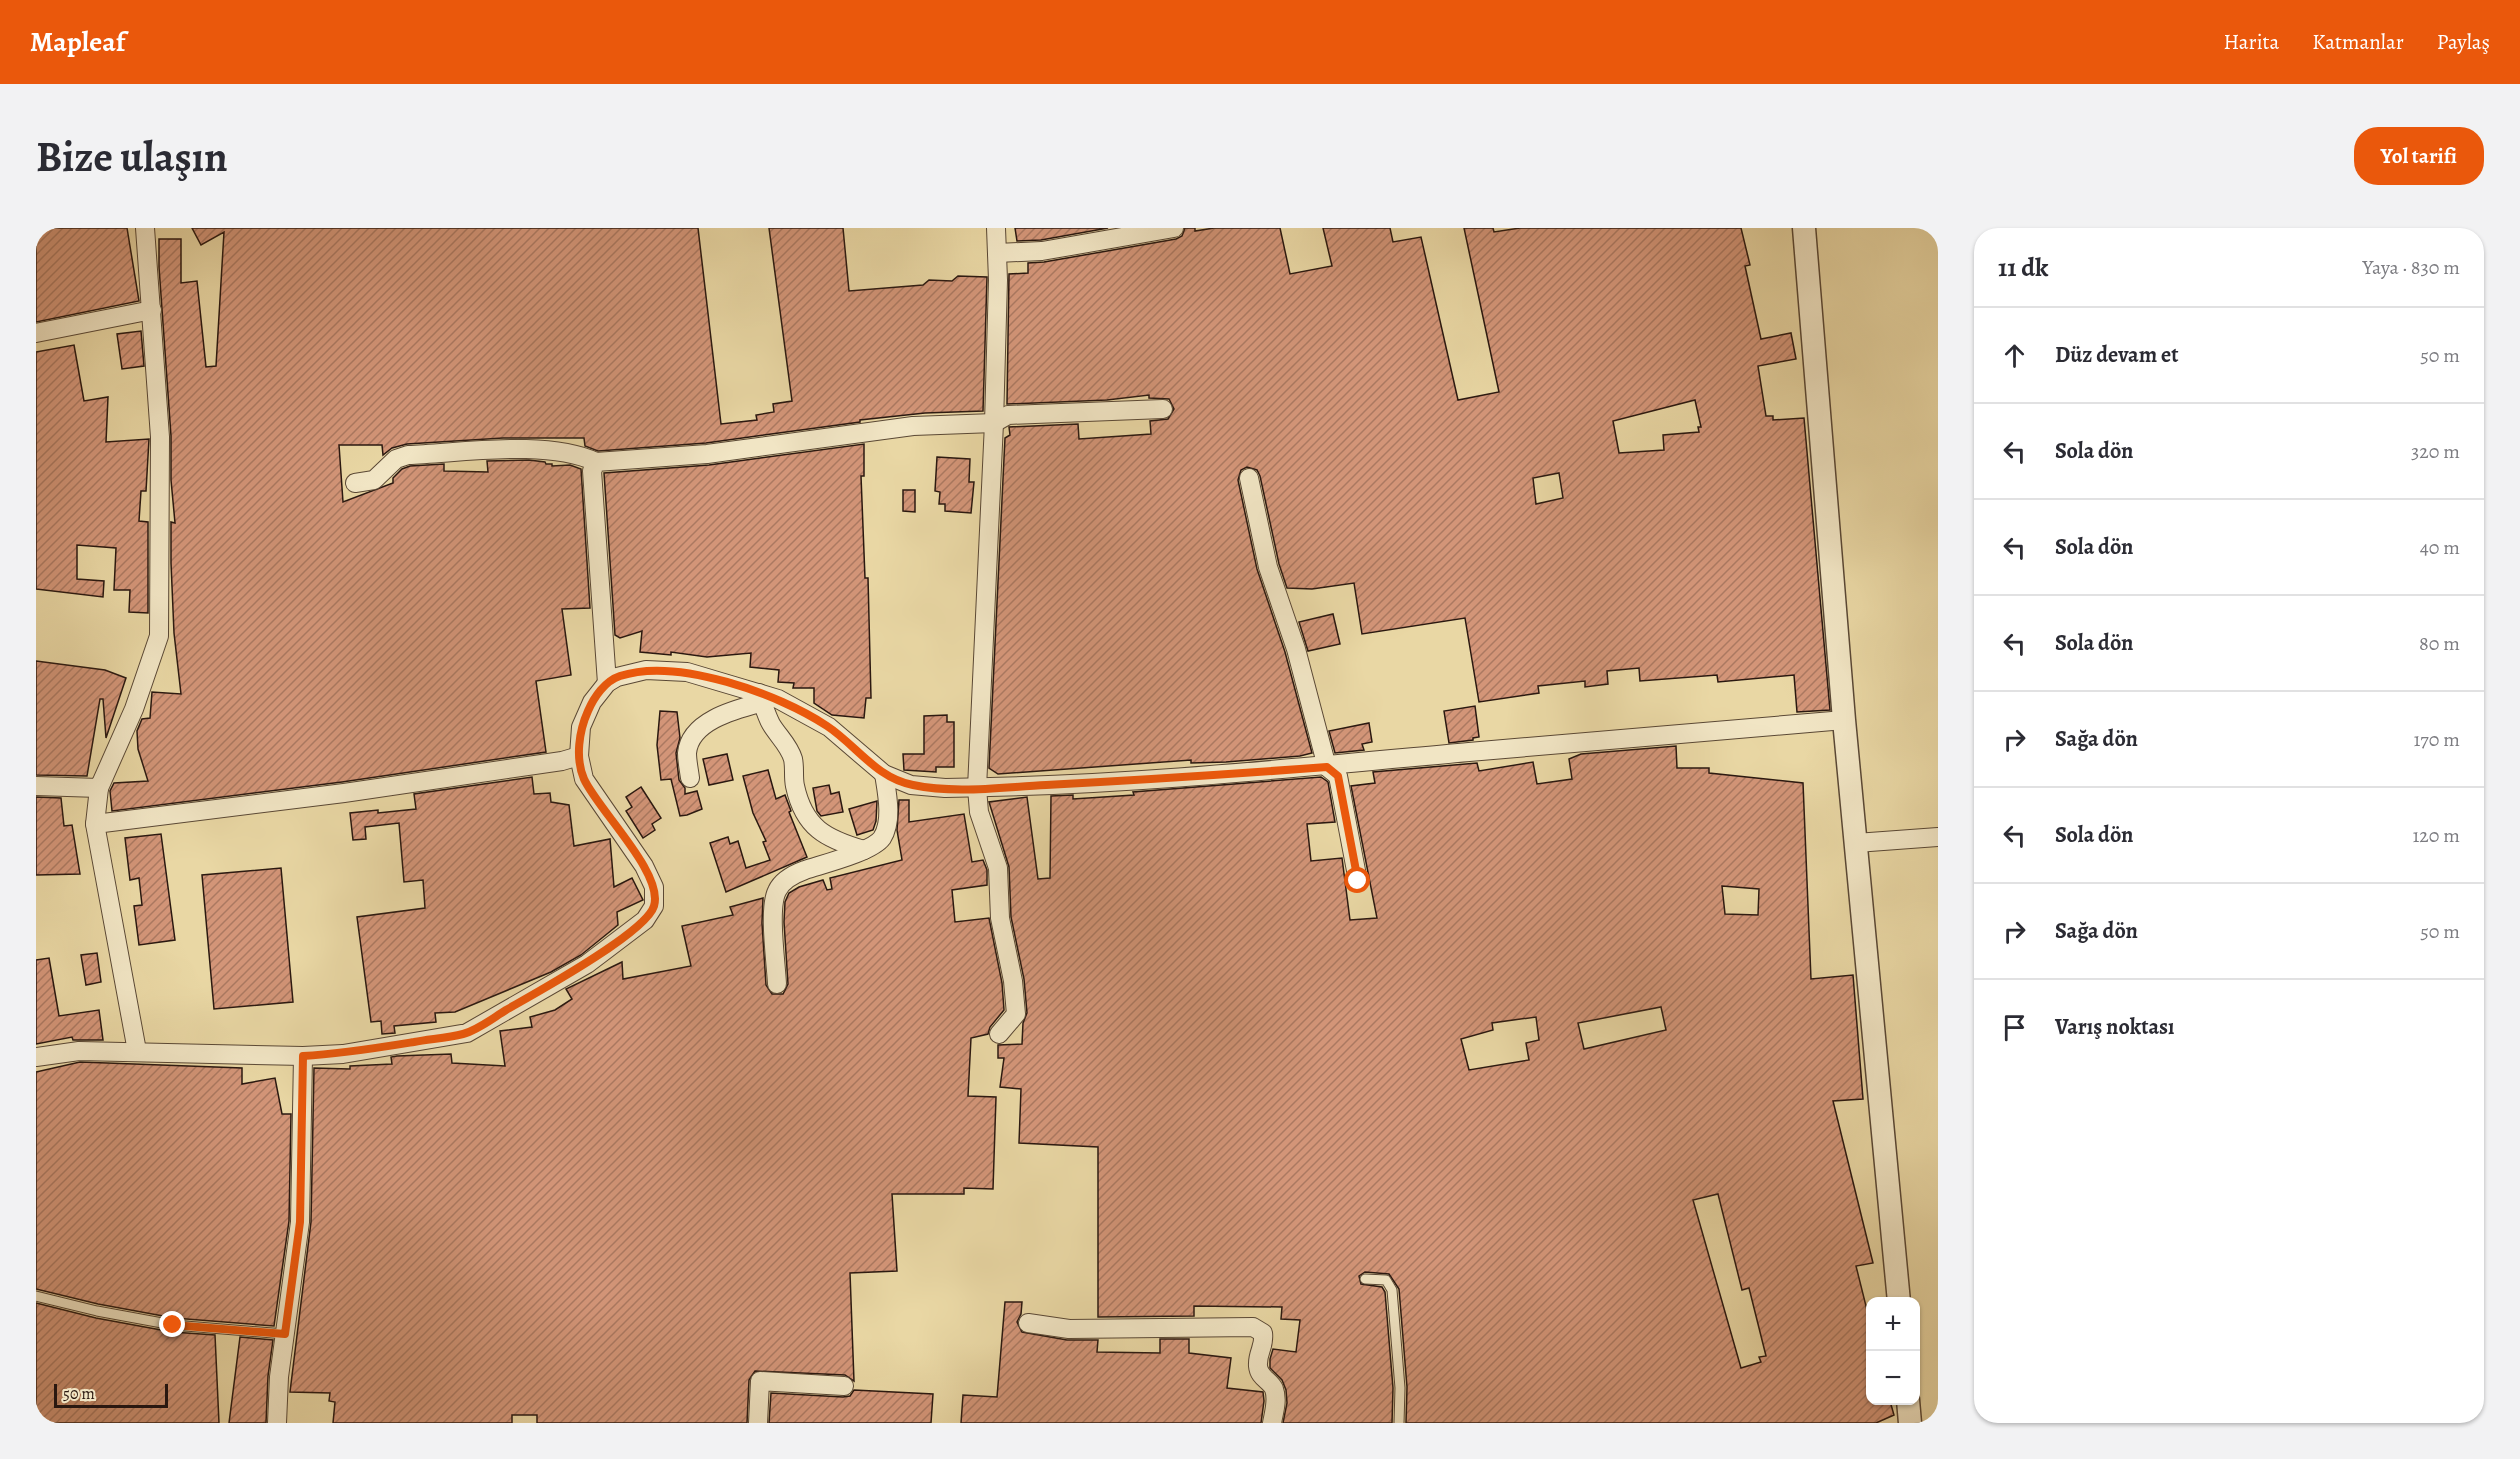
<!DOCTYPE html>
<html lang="tr">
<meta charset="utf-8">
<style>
:root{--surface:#fff;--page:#f2f2f3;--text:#2b2b33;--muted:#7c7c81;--line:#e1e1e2;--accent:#ea580c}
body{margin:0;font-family:Alegreya,serif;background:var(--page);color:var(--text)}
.controls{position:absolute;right:18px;bottom:18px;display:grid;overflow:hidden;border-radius:12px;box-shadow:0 2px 4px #0004}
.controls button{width:54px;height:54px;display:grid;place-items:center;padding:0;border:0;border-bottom:2px solid var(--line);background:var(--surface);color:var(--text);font:30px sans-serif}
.scale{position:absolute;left:18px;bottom:15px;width:114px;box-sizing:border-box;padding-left:6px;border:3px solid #2a1810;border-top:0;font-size:16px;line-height:21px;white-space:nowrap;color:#2a1810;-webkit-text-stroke:4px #f1e5c4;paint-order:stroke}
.stop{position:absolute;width:18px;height:18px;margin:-14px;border:4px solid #ea580c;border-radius:50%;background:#fff}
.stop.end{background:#ea580c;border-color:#fff;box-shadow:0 2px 6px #0008}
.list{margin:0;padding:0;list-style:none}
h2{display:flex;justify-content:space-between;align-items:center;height:78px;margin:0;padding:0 24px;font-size:26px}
h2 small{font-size:20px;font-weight:400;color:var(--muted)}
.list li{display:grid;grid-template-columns:39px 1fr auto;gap:18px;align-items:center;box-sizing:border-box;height:96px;padding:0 24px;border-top:2px solid var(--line)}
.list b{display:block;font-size:22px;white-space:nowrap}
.list em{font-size:20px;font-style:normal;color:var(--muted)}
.icon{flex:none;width:33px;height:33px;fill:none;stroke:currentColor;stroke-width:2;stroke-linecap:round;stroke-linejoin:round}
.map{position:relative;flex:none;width:1902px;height:1195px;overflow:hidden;border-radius:24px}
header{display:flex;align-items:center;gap:36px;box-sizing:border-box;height:84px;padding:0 30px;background:var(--accent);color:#fff}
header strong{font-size:28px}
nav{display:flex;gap:33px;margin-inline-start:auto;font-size:21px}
.intro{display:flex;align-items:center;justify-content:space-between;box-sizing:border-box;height:144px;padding:0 36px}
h1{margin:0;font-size:42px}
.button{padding:15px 27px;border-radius:24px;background:var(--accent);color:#fff;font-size:21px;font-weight:700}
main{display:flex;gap:36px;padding:0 36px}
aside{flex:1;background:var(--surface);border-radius:24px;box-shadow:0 2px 4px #0004}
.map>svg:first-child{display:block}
.building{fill:url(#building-hatch);stroke:#2a1810;stroke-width:1.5;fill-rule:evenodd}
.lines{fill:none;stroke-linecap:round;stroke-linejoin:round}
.service-casing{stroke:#5a4835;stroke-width:11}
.minor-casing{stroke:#5a4835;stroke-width:20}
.tertiary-casing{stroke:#5a4835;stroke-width:25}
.service{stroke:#f1e5c4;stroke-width:9}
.minor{stroke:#f1e5c4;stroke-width:18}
.tertiary{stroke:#f1e5c4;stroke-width:22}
.route{stroke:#ea580c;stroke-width:8}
</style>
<header>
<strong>Mapleaf</strong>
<nav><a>Harita</a><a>Katmanlar</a><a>Paylaş</a></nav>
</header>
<div class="intro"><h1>Bize ulaşın</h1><a class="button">Yol tarifi</a></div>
<main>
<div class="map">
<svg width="1902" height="1195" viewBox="0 0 1902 1195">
<defs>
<pattern id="building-hatch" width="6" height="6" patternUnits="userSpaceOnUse" patternTransform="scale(1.5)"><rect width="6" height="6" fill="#d39578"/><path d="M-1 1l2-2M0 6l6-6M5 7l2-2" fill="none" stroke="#ab7961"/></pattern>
</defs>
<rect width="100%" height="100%" fill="#e9d7a4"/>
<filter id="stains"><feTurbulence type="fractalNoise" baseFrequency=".00333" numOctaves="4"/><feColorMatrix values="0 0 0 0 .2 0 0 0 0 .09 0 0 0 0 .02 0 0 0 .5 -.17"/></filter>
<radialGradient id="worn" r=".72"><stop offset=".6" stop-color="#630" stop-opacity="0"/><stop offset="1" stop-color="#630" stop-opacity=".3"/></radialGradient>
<!-- building -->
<g class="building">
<polygon points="0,0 91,0 103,73 0,94"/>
<polygon points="156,0 662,0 685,196 721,192 720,187 738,184 737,176 756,173 733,0 807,0 813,63 887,57 893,52 916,53 922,48 951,49 947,183 889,185 824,192 824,194 670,215 562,223 549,218 548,210 467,210 371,216 356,220 347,227 346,217 303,217 307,274 357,255 357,250 366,241 374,238 408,236 408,243 452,244 451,233 493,232 509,234 510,236 516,236 516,238 534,237 545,241 554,380 526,381 535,447 500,453 510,524 306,554 76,583 74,563 78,555 112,553 102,521 101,503 106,491 114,490 116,464 145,466 138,405 135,335 135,294 139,295 135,252 135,208 123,39 123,11 145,11 145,55 161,53 170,139 180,138 188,4 165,17"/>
<polygon points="979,0 1072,0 1005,12 981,13"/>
<path d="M1149,0h10v3l19,-3h66l10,46 42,-8 -9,-38h67l3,14 28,-5 37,163 41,-8 -35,-164h29l1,4 26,-4h221l9,37 -5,1 16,73 30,-6 5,26 -38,7 8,50h7v4l31,-2 26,292 -33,2 -3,-37 -76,7 -1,-7 -77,6 -1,-13 -32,3 1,13 -23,3v-6l-47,5 1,7 -60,9 -14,-84 -103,16 -8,-51 -42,6 -25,-1 -8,-24 -19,-88 -3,-6 -10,-3 -6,3 -3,10 19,89 28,83 27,101 -12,3 -74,6 -35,1v-3l-193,14 -9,-6 16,-330 5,-3 -1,-8 69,-3 1,15 72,-5 -1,-13 18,-2 6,-10 -5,-10 -20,-1v-3l-42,5 -100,4 2,-130 19,-1v-10l16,-1 132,-23 6,-3zM1659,172l6,27h-3l1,5 -36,3 1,15 -45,3 -6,-32zM1523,245l4,25 -27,6 -3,-26z"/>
<polygon points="105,103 108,138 86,141 81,106"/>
<polygon points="38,117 48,173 72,169 70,214 113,211 110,263 105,263 103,293 112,294 112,385 93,384 94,362 78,362 80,320 41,317 41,351 68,353 67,369 0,361 0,124"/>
<polygon points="828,216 828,248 825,248 829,350 832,350 835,470 830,470 828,490 796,487 778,475 778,460 757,460 758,455 742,454 743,442 714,439 715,425 671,429 635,424 635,427 604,424 606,403 584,410 579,407 568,245 673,237"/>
<polygon points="901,229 934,231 933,254 938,254 935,285 909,283 909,276 903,276 904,264 899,263"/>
<polygon points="867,262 879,262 879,284 867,283"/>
<polygon points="1297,386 1304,416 1272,423 1263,394"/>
<polygon points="0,433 69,442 90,450 70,510 67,471 64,471 51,548 0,547"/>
<polygon points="1439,478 1443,509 1437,510 1437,512 1413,515 1408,483"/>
<polygon points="624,483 641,484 644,510 640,525 643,552 649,560 649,566 661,563 666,581 651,587 644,588 635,551 625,552 621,517"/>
<polygon points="911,487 911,494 918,494 918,539 900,539 900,544 868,542 867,526 888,526 888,488"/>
<polygon points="1333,495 1336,514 1326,516 1328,522 1299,525 1293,503"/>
<path d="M1640,518l1,22h32v5l94,10 8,196 42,-4 10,124 -30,2 40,162 -17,3 14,56v79h20l4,14 -18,8h-470l1,-36 -8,-98 -10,-15 -24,-2 -6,4 2,8 21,3 3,5 8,96 -1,35h-109l4,-20 -1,-13 -4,-10 -12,-12v-9l3,-10 23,3 4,-32 -19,-1 1,-12 -88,-1v10l-96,1v-170l-79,-4 2,-54 -21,-2 4,-29h-6v-13l24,-1 1,-21 4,-10 -3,-34 -13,-62 -2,-50 -20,-65 38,-5 11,82 12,-1 1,-82 22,-1v4l61,-4 -1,-3 188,-15 7,5 7,40 -28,2 4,37 31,-3 8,62 27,-2 -26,-132 24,-3 -2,-11 104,-9 2,8 54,-9 4,22 35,-5 -3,-20 12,-5zM1686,658l37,3 -1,26 -33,-1zM1625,779l5,23 -82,19 -6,-26zM1500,789l3,23 -13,3 3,17 -60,10 -8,-31 32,-9 -1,-7zM1682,966l24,96 7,-2 17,68 -7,1 2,5 -20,6 -48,-168z"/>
<polygon points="691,526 697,552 673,557 667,531"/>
<polygon points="732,542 740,571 749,567 755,583 753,584 771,629 690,664 674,615 692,609 694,616 702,613 710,640 734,632 727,614 730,613 717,585 707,548"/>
<polygon points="496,549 498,566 514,565 515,574 533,577 538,618 574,611 578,659 596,650 607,672 581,684 582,697 545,727 515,744 419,784 399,785 400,794 358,798 359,805 346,806 345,793 335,794 321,689 389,680 387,652 368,654 363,595 329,599 330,611 317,612 314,585 342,582 342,585 380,581 378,566"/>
<polygon points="793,557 795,566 803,564 807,584 785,588 781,583 777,560"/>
<polygon points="605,559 625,590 616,596 619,602 607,610 590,583 596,579 590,569"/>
<polygon points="0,569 25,570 28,598 36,597 44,646 0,647"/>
<polygon points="863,572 873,572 873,594 928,586 936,634 947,632 951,642 951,657 916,662 919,694 953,690 966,755 968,782 954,799 952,806 935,810 932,868 960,869 957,961 928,960 928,966 856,966 861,1043 814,1045 818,1153 809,1147 719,1143 713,1152 711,1195 501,1195 501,1187 476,1187 476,1195 297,1195 299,1174 293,1173 294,1165 254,1164 275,994 278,840 314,841 314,838 356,836 355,829 361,828 415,826 416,835 469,838 464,803 496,799 494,789 519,782 536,771 530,761 586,734 587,751 655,738 646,698 697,687 694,679 727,670 726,695 730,757 736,766 747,766 752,756 748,694 749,674 753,665 763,659 787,652 791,662 796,661 794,650 866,632 861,602"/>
<polygon points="841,573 840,593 837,602 821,607 813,581"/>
<polygon points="125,606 139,712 103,717 98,678 106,677 103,650 94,652 89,610"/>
<polygon points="245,640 257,774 178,781 166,647"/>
<polygon points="61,725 65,754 50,757 45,727"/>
<polygon points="13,730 23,788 63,782 67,812 37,812 36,809 0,816 0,732"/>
<polygon points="44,834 206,840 206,856 239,850 246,886 255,886 253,993 238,1098 138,1090 62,1076 0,1061 0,844"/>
<polygon points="969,1074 986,1074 985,1086 981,1094 986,1104 1031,1112 1062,1112 1061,1124 1124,1125 1124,1111 1153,1111 1153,1125 1195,1130 1191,1160 1227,1164 1228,1173 1225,1195 925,1195 927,1167 961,1169"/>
<polygon points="0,1075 60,1090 136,1104 179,1107 183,1195 0,1195"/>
<polygon points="204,1109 237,1112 232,1148 230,1195 193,1195"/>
<polygon points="818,1162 897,1166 895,1195 733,1195 735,1165 807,1169 814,1168"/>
</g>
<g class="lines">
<!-- service casing -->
<g class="service-casing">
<g id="service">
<polyline points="1329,1051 1350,1052 1356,1062 1364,1160 1363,1195"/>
<polyline points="0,1068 61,1083 137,1097 249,1106"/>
</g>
</g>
<!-- minor casing -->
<g class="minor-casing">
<g id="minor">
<polyline points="960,0 962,52 958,195 941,560 943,584 962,640 964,690 977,753 980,786 963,806"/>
<polyline points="961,25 1006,23 1138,0"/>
<polyline points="0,105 116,82"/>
<polyline points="1213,250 1232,339 1260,421 1291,539 1302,548 1322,653"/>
<path d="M319,255l19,-3 22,-21 12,-4c54,-2 139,-16 188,7"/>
<polyline points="571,455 556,243 560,234 671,226 877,198 958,195 972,187 1127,181"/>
<path d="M723,465c4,10 7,22 12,31 7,12 18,21 22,35 2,9 0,18 2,27 9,42 31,53 69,64"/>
<path d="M654,550c-1,-8 -3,-17 -3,-25 3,-33 50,-44 76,-51"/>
<polyline points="0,558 63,560 98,481 123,408 124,209 109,0"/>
<polyline points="63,560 59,596 101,823"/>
<polyline points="59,596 308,565 526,533 543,528"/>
<polyline points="1820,615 1902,609"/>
<path d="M741,756c-1,-22 -9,-75 0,-93 5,-11 17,-17 28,-21 18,-6 67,-18 77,-32 11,-17 5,-45 2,-64"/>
<path d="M0,829l43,-6 224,5 40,-2 124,-21 120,-69 58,-44 9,-14v-19l-10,-21 -60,-87 -5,-23 2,-29 11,-25 15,-19 10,-6 29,-7 41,2 91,27 51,28 55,47 27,11 34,3c176,-2 350,-20 524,-36 125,-11 250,-21 375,-32"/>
<path d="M992,1095l41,6 184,-2 10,6c2,14 -6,19 -5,33 1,12 12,14 16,23 4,11 0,23 -2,34"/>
<polyline points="241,1195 243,1149 264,994 267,828"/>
<polyline points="722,1195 724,1153 808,1158"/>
</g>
</g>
<!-- tertiary casing -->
<g class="tertiary-casing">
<g id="tertiary">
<polyline points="1768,0 1808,492 1863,1074"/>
<polyline points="1872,1172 1874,1195"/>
</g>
</g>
<!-- service -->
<use href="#service" class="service"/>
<!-- minor -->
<use href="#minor" class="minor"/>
<!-- tertiary -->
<use href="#tertiary" class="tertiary"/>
</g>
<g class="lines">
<!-- route -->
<path class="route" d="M137,1097l112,9 15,-112 3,-166c38,-2 74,-8 111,-14 16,-3 33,-4 49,-8 15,-4 30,-16 43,-24 28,-16 140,-77 148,-104 10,-33 -56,-96 -70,-127 -9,-21 -5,-48 4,-68 6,-14 17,-30 32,-35 57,-19 159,18 207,50 29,19 49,52 86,59 42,9 90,2 133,0 94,-5 187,-11 281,-18l11,9 20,105"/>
</g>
<rect width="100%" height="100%" filter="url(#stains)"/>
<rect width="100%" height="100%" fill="url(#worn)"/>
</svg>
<div class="controls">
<button>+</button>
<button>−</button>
</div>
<div class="scale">50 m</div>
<div class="stop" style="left:1322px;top:653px"></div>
<div class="stop end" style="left:137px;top:1097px"></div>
</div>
<aside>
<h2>11 dk<small>Yaya · 830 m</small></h2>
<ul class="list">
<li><svg class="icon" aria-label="ahead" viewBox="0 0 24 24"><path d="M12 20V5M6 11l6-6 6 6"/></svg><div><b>Düz devam et</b></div><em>50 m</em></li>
<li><svg class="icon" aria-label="left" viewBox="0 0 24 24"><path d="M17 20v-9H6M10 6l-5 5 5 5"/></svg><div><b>Sola dön</b></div><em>320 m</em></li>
<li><svg class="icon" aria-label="left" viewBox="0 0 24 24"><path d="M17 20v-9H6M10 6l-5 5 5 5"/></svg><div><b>Sola dön</b></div><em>40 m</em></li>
<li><svg class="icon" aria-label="left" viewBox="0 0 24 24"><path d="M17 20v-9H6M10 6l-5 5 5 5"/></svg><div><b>Sola dön</b></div><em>80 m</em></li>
<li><svg class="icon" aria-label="right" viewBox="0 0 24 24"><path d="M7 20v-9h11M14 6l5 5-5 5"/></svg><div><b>Sağa dön</b></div><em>170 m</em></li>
<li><svg class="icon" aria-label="left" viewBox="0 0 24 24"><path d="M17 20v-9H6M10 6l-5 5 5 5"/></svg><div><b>Sola dön</b></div><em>120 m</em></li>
<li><svg class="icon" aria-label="right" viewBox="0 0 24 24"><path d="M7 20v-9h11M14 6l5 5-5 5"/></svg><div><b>Sağa dön</b></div><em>50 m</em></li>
<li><svg class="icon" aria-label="arrive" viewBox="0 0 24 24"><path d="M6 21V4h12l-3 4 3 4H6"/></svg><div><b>Varış noktası</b></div></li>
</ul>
</aside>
</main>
